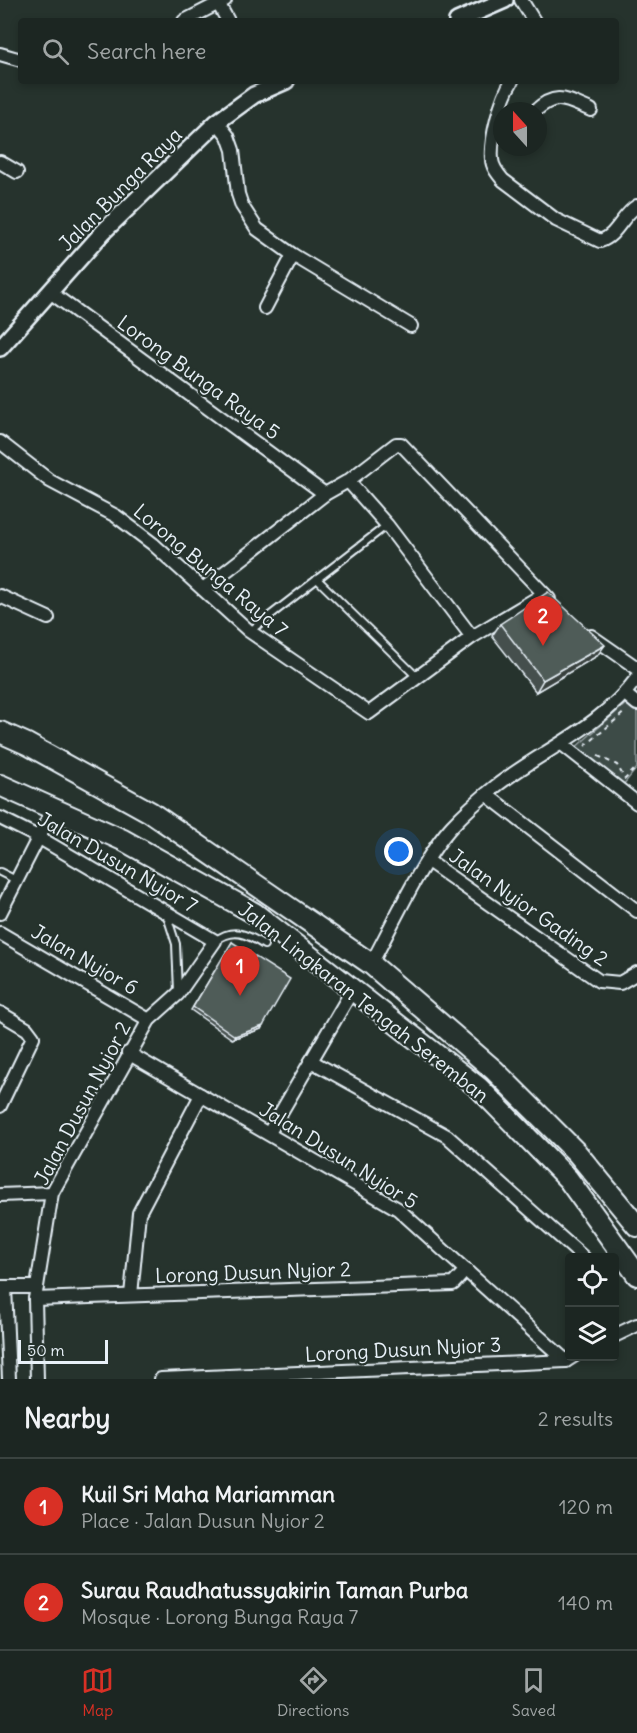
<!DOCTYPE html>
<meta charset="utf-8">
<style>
:root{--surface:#1c2622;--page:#29322f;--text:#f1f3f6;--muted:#a0a5a5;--line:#3a4340;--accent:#d93025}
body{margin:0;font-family:Delius,sans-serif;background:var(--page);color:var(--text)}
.controls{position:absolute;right:18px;bottom:18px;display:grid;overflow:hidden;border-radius:6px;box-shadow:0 3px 9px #0003}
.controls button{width:54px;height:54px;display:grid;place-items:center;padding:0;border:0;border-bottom:2px solid var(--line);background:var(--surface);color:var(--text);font:30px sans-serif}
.compass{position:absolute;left:493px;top:102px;width:54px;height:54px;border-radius:50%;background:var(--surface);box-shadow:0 3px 9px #0003;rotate:339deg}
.scale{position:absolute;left:18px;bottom:15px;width:90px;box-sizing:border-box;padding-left:6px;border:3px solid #e8f1f8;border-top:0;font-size:16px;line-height:21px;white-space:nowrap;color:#e8f1f8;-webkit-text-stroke:4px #26332d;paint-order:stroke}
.you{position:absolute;left:399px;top:852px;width:21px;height:21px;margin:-15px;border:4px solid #fff;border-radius:50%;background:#1a73e8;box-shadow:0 0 0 9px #1a73e833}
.badge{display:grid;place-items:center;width:39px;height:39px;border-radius:50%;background:var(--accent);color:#fff;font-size:20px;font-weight:700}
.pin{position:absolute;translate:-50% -50px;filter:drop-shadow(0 2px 3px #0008)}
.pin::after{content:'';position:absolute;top:32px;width:21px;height:18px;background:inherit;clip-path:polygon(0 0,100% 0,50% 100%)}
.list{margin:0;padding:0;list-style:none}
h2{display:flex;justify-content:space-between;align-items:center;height:78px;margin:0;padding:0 24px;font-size:26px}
h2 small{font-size:20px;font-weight:400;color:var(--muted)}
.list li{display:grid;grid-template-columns:39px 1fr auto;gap:18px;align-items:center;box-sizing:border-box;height:96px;padding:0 24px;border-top:2px solid var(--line)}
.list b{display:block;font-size:22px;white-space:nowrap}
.list p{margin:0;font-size:20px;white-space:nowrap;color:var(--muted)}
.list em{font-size:20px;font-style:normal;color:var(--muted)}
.icon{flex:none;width:33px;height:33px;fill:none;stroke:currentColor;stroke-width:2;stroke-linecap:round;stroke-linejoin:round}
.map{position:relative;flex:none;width:637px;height:1379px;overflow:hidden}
.search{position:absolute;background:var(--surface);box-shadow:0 3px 9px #0003;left:18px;right:18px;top:18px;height:66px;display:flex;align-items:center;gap:15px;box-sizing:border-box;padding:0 21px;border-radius:6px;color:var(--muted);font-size:22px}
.sheet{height:270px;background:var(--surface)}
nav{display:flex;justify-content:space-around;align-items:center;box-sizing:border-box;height:84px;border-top:2px solid var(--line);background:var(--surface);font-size:16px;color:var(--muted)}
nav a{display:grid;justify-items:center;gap:3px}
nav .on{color:var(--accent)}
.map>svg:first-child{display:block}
.green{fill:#3e4b47;stroke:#939ea0;stroke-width:1.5}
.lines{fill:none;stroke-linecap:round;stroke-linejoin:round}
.service-casing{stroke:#e8f1f8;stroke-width:10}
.minor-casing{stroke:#e8f1f8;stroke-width:16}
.tertiary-casing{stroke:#e8f1f8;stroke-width:20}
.primary-casing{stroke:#e8f1f8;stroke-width:24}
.path{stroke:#e8f1f8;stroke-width:2;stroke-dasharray:4.5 4.5;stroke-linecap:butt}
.service{stroke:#26332d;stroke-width:6}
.minor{stroke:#26332d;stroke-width:12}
.tertiary{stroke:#26332d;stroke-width:15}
.primary{stroke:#26332d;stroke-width:20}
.wall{fill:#454f4d;stroke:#e8f1f8;stroke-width:1.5}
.shaded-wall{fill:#38403e;stroke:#e8f1f8;stroke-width:1.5}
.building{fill:#505c59;stroke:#e8f1f8;stroke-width:1.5}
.labels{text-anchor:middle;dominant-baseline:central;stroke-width:4.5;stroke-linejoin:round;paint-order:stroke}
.street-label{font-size:20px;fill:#e8f1f8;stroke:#26332d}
</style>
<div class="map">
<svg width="637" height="1379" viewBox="0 0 637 1379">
<rect width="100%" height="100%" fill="#26332d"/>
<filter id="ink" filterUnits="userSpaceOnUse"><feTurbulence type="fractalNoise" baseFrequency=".0167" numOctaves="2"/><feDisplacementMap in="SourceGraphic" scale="12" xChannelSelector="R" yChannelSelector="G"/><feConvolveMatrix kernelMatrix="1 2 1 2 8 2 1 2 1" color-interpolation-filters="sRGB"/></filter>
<g filter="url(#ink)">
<!-- green -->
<polygon class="green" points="629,701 637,708 637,768 623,785 575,748"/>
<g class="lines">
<!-- service casing -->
<g class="service-casing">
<g id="service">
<polyline points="317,579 417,677"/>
<polyline points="250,631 387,525"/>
<polyline points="0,872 16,880"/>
<polyline points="166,913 176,944 178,991"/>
<path d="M215,941c18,-14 32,-7 49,4"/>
</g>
</g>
<!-- minor casing -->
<g class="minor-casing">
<g id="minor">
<polyline points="521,0 534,21"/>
<polyline points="218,3 228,21"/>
<polyline points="184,21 225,0"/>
<polyline points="0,54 21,60"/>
<path d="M512,81c-11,16 -22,59 -20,78 0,8 6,15 11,21l53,40 44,21c17,-5 22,-26 37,-35"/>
<path d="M535,111c22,-20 31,-11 56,-1"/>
<polyline points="217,122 228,136 233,150 238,194 242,206 257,229 293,255 411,326"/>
<polyline points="0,162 17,172"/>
<polyline points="50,292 325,494"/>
<polyline points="265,308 293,255"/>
<polyline points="0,442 50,481 116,516 153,544 249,631 369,713 472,637 544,594"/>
<polyline points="348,481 387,525 472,637"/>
<polyline points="203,589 325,494 348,481 396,444 401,444 549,599"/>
<polyline points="0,596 48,618"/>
<polyline points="591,636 637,668"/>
<polyline points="625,694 637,704"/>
<polyline points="562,744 637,803"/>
<polyline points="487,795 637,911"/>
<polyline points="0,818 38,837 215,941 178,994 149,1020 52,1193 35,1299 37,1379"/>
<polyline points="428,861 599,981 620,983 637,973"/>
<polyline points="0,913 53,809"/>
<polyline points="0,933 149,1020"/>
<path d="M371,964c22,-40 51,-105 81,-138 13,-14 29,-28 44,-40 48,-37 104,-58 141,-108"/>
<polyline points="0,1013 27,1029 33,1037 0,1106"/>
<polyline points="128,1053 398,1209 566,1361"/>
<polyline points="311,1061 447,1136 584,1258"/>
<polyline points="269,1133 353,989"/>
<polyline points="0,1195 52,1193"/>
<polyline points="0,1287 37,1287"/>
<polyline points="5,1287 9,1379"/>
<polyline points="131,1295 139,1213 201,1095"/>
<polyline points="35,1299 453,1284 466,1270"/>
<polyline points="614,1336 637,1325"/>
<polyline points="161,1379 566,1361 574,1356"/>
</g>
</g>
<!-- tertiary casing -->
<g class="tertiary-casing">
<g id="tertiary">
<polyline points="457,21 505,0"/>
<polyline points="0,348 104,231 217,122 254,95 286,81"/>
</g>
</g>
<!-- primary casing -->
<g class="primary-casing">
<g id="primary">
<polyline points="0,732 27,744 150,812 371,964 494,1070 577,1153 637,1226"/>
<polyline points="0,785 123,840 254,913 479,1088 568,1179 637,1275"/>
</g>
</g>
<!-- path -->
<g class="path">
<polyline points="585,746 626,711"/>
<polyline points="598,756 617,765 625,779 637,767"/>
</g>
<!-- service -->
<use href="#service" class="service"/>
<!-- minor -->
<use href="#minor" class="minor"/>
<!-- tertiary -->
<use href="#tertiary" class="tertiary"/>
<!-- primary -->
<use href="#primary" class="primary"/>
</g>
<!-- wall -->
<g class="wall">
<polygon points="500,624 597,656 536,692 492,636"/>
<polygon points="232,942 261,1029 232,1039 191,1010"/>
</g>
<!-- shaded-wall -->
<g class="shaded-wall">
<polygon points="605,645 597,656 536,692 543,680"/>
<polygon points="263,1026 261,1029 232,1039 235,1036"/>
</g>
<!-- building -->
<g class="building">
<polygon points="548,592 605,645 543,680 500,624"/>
<polygon points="232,942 290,979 263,1026 235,1036 193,1007"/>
</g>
</g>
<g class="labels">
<!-- street labels -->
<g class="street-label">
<text transform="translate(120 189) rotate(-45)">Jalan Bunga Raya</text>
<text transform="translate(199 377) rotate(36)">Lorong Bunga Raya 5</text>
<text transform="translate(211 570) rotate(40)">Lorong Bunga Raya 7</text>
<text transform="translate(118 862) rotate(30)">Jalan Dusun Nyior 7</text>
<text transform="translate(529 907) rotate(35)">Jalan Nyior Gading 2</text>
<text transform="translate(85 959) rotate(30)">Jalan Nyior 6</text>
<text transform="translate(364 1002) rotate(38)">Jalan Lingkaran Tengah Seremban</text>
<text transform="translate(82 1103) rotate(-62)">Jalan Dusun Nyior 2</text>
<text transform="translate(339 1155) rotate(32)">Jalan Dusun Nyior 5</text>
<text transform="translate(253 1272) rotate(-2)">Lorong Dusun Nyior 2</text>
<text transform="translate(403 1349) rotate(-3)">Lorong Dusun Nyior 3</text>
</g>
</g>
</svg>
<div class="controls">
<button><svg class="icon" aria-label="locate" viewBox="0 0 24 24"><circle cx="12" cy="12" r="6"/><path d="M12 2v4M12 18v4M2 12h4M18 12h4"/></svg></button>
<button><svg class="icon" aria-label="layers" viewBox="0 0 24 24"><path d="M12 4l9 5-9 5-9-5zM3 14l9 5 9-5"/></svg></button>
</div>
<svg class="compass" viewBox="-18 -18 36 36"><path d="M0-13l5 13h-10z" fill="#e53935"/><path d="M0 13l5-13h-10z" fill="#a0a5a5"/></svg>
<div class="scale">50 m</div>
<div class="you"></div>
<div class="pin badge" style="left:240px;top:996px">1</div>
<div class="pin badge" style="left:543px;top:646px">2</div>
<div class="search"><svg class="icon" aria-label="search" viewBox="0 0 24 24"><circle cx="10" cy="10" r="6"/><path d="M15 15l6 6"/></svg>Search here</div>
</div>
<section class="sheet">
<h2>Nearby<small>2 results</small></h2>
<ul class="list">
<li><span class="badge">1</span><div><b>Kuil Sri Maha Mariamman</b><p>Place · Jalan Dusun Nyior 2</p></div><em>120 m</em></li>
<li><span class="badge">2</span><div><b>Surau Raudhatussyakirin Taman Purba</b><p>Mosque · Lorong Bunga Raya 7</p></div><em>140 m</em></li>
</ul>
</section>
<nav>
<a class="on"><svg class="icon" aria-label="map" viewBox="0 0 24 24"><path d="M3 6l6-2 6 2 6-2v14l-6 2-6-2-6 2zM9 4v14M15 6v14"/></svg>Map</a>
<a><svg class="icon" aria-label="directions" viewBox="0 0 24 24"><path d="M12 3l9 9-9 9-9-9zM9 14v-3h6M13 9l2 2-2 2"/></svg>Directions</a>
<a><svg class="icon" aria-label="saved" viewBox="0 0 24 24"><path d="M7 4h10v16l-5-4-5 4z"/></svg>Saved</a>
</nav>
